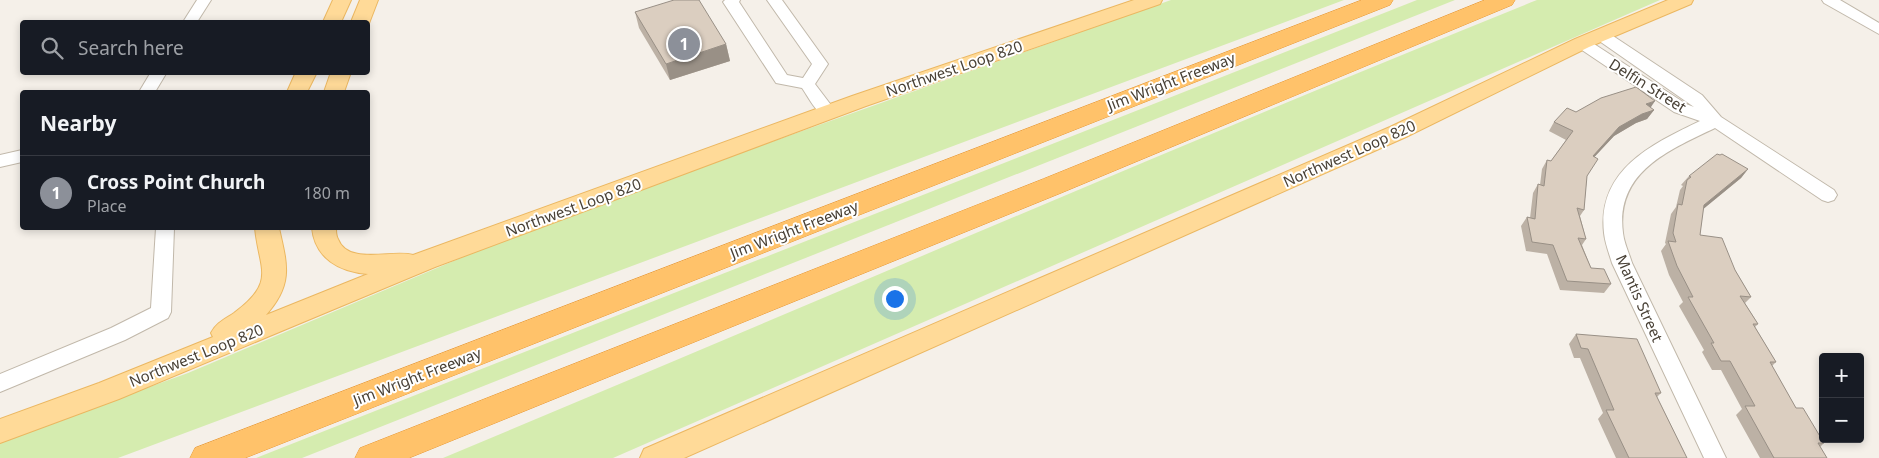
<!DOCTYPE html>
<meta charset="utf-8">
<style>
:root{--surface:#171b24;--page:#242831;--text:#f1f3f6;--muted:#9ea1a6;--line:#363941;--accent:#8c9099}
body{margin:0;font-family:"Noto Sans",sans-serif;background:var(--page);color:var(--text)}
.controls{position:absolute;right:15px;bottom:15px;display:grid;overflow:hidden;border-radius:5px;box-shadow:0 2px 8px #0003}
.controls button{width:45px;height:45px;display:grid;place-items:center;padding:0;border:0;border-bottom:1px solid var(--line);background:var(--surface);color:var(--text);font:25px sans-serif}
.you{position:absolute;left:894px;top:298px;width:18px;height:18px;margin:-12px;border:4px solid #fff;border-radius:50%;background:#1a73e8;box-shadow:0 0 0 8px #1a73e833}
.badge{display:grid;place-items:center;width:32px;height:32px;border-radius:50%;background:var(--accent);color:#fff;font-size:16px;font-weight:700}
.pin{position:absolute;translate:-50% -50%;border:2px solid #fff;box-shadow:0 1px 5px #0006}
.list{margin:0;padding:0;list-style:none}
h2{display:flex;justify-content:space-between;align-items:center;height:65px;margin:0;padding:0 20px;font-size:21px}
h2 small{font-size:16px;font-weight:400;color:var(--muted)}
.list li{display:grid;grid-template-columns:32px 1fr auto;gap:15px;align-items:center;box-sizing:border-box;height:75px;padding:0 20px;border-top:1px solid var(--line)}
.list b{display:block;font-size:19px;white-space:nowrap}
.list p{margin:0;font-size:16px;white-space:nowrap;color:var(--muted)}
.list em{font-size:16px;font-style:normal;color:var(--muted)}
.icon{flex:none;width:28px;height:28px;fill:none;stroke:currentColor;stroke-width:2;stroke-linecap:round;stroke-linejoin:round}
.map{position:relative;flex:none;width:1879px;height:458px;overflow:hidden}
.search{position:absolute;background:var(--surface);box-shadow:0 2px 8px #0003;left:20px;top:20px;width:350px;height:55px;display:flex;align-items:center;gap:12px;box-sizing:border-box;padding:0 18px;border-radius:5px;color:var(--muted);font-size:19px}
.panel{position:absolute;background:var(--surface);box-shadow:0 2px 8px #0003;left:20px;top:90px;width:350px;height:140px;border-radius:5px}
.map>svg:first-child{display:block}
.green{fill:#d5ecaf}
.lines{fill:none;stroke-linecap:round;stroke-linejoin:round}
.minor-casing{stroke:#c1b8aa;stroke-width:2}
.major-casing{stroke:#ebb761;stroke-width:2}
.highway-casing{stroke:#e79631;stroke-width:1}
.minor{fill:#fff;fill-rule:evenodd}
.major{fill:#ffda98;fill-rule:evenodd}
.highway{fill:#ffc26a;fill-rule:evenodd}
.wall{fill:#bcb1a5}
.shaded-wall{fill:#999086}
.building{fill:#dbcec0;stroke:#999086}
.labels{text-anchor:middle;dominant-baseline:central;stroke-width:4;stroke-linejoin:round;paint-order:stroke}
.street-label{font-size:15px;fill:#494136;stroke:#fff}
</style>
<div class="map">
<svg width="1879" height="458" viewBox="0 0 1879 458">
<rect width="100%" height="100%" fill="#f5f0e9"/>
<!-- green -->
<g class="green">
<polygon points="1171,0 1344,0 118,458 0,458 0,441 188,373 546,222"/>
<polygon points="1417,0 1455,0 302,458 256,458"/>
<path d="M1537,0h123l-1047,458h-170c365,-152 727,-310 1094,-458z"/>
</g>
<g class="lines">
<!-- minor casing -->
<g class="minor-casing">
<g id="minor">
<polygon points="197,0 211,0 197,22 183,22"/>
<path d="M725,0h15l-1,2 48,73 16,3 9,-14 -45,-64h15l46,64 -13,20 22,29 -2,4c-16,4 -25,-18 -33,-29l-26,-5 -53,-81z"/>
<polygon points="1822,0 1840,0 1879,23 1879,34 1824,3"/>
<path d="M1601,30l6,2 95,63 19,22 113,73 3,5 -3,5 -6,2 -6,-2 -107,-72c-46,22 -100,44 -92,105 1,10 6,20 9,30l94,195h-22l-92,-195c-3,-10 -7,-20 -8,-30 -7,-63 48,-89 96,-112l-26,-9 -98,-66 -2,-3 2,-3h12l98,64 8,3 -99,-69 -2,-3 2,-3z"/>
<polygon points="151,72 167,72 155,92 139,92"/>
<polygon points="22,150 22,162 0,167 0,155"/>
<polygon points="156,228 174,228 171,312 168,318 125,340 0,392 0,374 111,328 151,308"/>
</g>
</g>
<!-- major casing -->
<g class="major-casing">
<g id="major">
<polygon points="333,0 351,0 341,22 323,22"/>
<polygon points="360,0 378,0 368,26 368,22 351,22"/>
<path d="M1134,0h28l-2,4 -294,102 -431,161 -316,132 -119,44v-24l99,-36 114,-46 -2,-4c5,-10 14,-14 23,-20 43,-32 25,-43 21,-85h24c8,36 15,56 -13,87l102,-41c-29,-2 -53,-16 -56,-46h24c0,3 0,8 2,11 10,27 55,10 75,16l439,-159z"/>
<polygon points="1668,0 1693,0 1691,4 1589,47 1406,137 684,458 640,458 644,449 1390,127 1575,39"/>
<polygon points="296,72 317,72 307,92 287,92"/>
<polygon points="331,72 351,72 344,92 324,92"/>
</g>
</g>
<!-- highway casing -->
<g class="highway-casing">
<g id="highway">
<polygon points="1362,0 1393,0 1390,5 245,458 190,458 195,448"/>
<polygon points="1485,0 1515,0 1512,5 1061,193 409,458 355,458 360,448 1043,179"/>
</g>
</g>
<!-- minor -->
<use href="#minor" class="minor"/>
<!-- major -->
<use href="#major" class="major"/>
<!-- highway -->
<use href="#highway" class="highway"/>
</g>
<!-- wall -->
<g class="wall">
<polygon points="635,12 726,44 730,61 670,80 639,28"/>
<polygon points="1651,108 1654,110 1647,119 1636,123 1614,136 1594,157 1587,176 1584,210 1580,216 1586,239 1582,245 1591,268 1611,284 1604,293 1560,290 1547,254 1526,251 1521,226 1527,217 1530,218 1533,193 1538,184 1540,185 1542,169 1547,160 1551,161 1566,140 1549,131 1554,122 1576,112"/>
<polygon points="1748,169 1741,178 1703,209 1700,235 1735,270 1751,297 1745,303 1758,324 1755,327 1776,362 1772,366 1796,408 1824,443 1820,447 1827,458 1760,458 1736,415 1742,409 1721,370 1712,370 1702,352 1704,350 1679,306 1683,302 1669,275 1661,251 1666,244 1665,243 1671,214 1676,207 1680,190 1683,186 1681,185 1689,176"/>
<polygon points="1576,334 1661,393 1657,397 1687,458 1616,458 1598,419 1603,413 1580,358 1574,358 1569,344"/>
</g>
<!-- shaded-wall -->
<g class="shaded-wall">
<polygon points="726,44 730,61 670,80 666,64"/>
<polygon points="1655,101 1649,110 1646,104"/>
<polygon points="1654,110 1647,119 1636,123 1614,136 1587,165 1593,156 1619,127 1642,114"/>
<polygon points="1748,169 1741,178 1696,215 1704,205"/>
</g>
<!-- building -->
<g class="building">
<polygon points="674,0 699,0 726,44 666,64 635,12"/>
<polygon points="1636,87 1655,101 1646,104 1654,110 1642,114 1619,127 1593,156 1598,159 1587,176 1584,210 1577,208 1586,239 1578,238 1591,268 1604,269 1611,284 1567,281 1553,245 1532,242 1527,217 1535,219 1538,184 1544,186 1547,160 1551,161 1573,131 1554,122 1567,108 1576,112 1601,98"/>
<polygon points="1717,154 1720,155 1722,154 1748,169 1704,205 1700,235 1722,238 1735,270 1751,297 1740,296 1758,324 1753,324 1776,362 1770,362 1796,408 1803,408 1824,443 1818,443 1827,458 1774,458 1745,406 1755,406 1730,361 1721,361 1711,343 1714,343 1688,297 1693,297 1677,266 1668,241 1676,242 1673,233 1678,204 1682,205 1687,180 1691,177 1689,176"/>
<polygon points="1576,334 1637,339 1661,393 1655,393 1687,458 1629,458 1606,410 1614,410 1588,349 1581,348"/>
</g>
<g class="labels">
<!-- street labels -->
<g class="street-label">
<text transform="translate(954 68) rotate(-19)">Northwest Loop 820</text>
<text transform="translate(1171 81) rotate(-21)">Jim Wright Freeway</text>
<text transform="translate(1648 85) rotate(32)">Delfin Street</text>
<text transform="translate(1349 153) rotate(-24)">Northwest Loop 820</text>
<text transform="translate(573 207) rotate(-20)">Northwest Loop 820</text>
<text transform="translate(794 229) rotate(-21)">Jim Wright Freeway</text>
<text transform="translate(1640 298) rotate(66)">Mantis Street</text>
<text transform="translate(196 355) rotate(-22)">Northwest Loop 820</text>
<text transform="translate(417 376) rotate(-21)">Jim Wright Freeway</text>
</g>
</g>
</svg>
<div class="controls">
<button>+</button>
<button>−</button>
</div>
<div class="you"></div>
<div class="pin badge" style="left:684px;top:44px">1</div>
<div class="search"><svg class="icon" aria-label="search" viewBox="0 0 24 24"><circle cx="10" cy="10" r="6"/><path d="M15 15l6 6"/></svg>Search here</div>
<section class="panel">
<h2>Nearby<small></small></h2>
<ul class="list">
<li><span class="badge">1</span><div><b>Cross Point Church</b><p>Place</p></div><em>180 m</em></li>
</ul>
</section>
</div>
